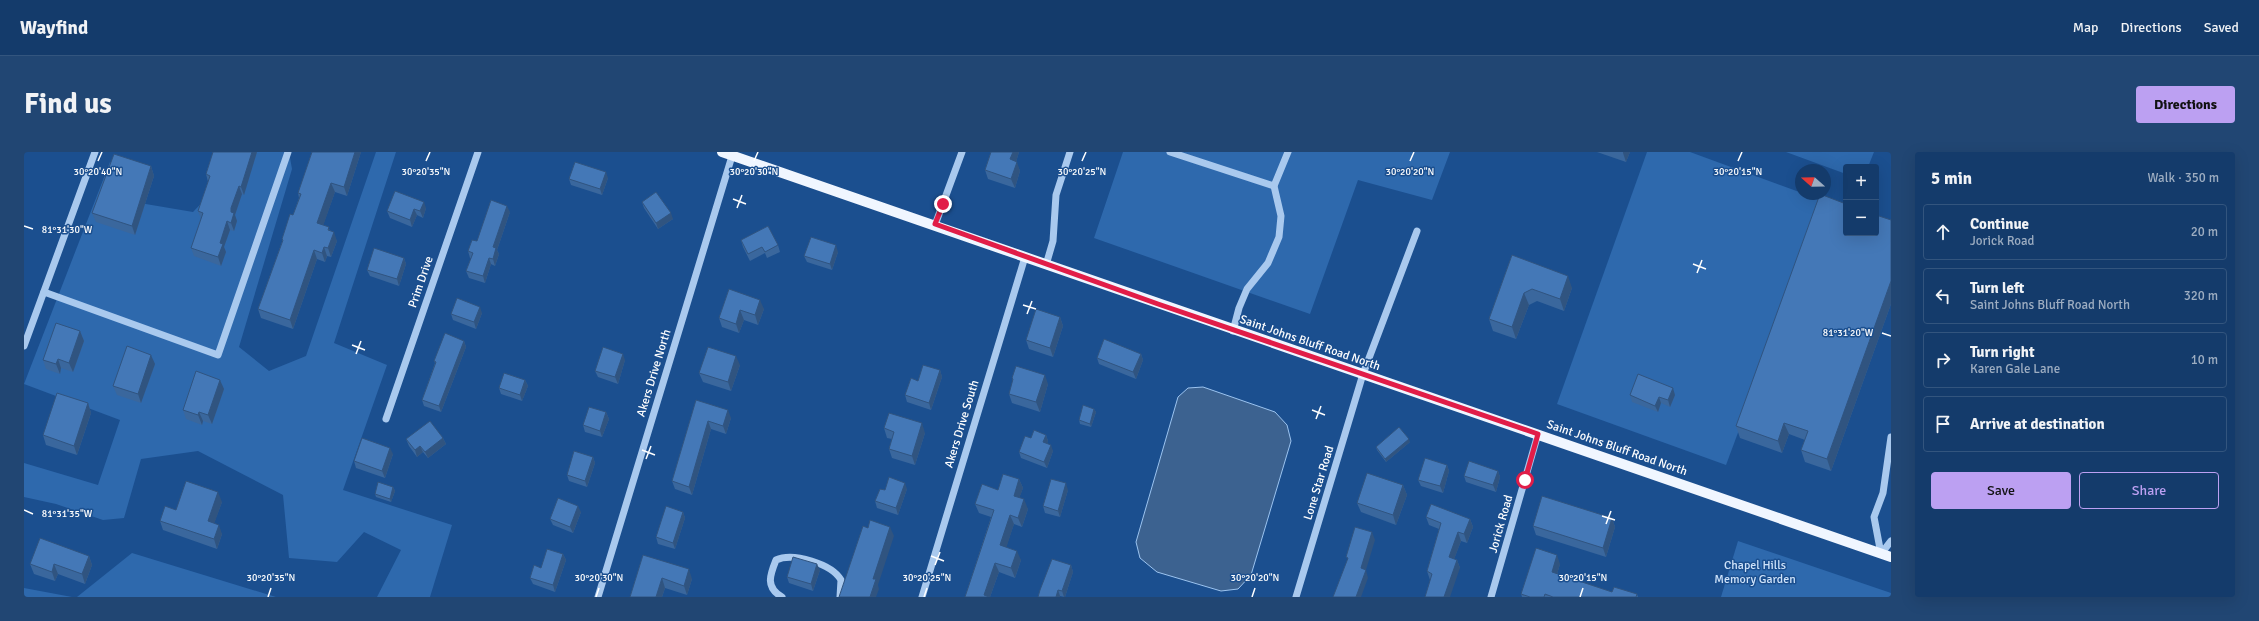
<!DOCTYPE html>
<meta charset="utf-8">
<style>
:root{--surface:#143b6b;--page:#214673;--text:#f1f3f6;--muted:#9dadc1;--line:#33557e;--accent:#bca0f2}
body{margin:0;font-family:Signika,sans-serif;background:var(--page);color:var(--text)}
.controls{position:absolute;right:12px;top:12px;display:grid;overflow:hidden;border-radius:4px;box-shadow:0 4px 16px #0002}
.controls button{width:36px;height:36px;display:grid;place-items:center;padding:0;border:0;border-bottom:1px solid var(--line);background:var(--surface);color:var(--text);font:20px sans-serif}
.compass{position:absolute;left:1771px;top:12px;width:36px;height:36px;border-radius:50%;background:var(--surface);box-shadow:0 4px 16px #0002;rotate:290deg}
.stop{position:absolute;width:12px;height:12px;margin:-9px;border:3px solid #e11d48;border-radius:50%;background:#fff}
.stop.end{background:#e11d48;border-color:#fff;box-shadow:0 1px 4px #0008}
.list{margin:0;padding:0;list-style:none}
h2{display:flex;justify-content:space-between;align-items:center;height:52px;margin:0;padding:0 16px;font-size:17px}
h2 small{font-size:13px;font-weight:400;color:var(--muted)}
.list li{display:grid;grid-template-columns:26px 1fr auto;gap:12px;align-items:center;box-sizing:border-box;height:56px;margin:0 8px 8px;padding:0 8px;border:1px solid var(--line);border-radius:4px}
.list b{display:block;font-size:15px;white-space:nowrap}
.list p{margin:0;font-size:13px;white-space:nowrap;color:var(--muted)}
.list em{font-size:13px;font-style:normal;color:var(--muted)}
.actions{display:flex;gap:8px;padding:12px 16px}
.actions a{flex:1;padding:9px 0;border:1px solid var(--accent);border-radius:4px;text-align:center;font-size:14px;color:var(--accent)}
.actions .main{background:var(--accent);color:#111}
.icon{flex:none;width:22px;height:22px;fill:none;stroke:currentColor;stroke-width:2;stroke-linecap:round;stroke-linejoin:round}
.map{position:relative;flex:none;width:1867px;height:445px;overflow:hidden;border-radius:4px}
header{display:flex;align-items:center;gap:24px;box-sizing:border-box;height:56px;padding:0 20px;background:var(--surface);border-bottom:1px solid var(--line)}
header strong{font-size:19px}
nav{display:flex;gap:22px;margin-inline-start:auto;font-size:14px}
.intro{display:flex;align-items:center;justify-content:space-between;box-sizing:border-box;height:96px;padding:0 24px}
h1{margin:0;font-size:28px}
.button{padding:10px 18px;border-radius:4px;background:var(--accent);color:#111;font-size:14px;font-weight:700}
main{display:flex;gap:24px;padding:0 24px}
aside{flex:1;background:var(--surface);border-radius:4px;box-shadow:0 4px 16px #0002}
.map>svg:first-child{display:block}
.green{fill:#2e69ad}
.water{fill:#3c6290;stroke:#9cc4f0}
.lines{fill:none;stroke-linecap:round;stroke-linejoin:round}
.minor{stroke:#a9c9ee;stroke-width:7}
.major{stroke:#f0f6ff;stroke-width:10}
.wall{fill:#3a679d}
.shaded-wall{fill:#305480}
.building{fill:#4478b7;stroke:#305480}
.route{stroke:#e11d48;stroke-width:5}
.ticks{fill:none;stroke:#fff;stroke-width:1.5}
.labels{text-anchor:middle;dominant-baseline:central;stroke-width:3;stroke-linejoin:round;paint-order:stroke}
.street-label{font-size:12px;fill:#fff;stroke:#1b4f8f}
.park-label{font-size:12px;fill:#cfe3fa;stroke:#1b4f8f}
.ticks-label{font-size:10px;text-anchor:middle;fill:#fff;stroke:#1b4f8f;stroke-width:3;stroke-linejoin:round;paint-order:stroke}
</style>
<header>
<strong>Wayfind</strong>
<nav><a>Map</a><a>Directions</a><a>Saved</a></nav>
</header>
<div class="intro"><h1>Find us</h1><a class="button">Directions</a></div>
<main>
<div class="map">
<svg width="1867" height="445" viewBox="0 0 1867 445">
<rect width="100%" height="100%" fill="#1b4f8f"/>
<!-- green -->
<g class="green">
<polygon points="226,0 265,0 268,17 215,195 245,219 282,204 352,0 372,0 310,191 363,213 319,338 428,373 406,445 353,445 377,398 340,380 313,410 265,406 259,343 174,299 117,307 100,366 79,368 32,352 0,345 0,311 74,333 96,268 0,232 86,10 104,49 169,60"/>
<polygon points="1099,0 1426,0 1408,48 1334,28 1286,162 1070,86"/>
<polygon points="1623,0 1666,0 1800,49 1702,313 1533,252"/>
<polygon points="1762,0 1850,0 1844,15 1822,15 1822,22"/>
<polygon points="1714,389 1867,441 1867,445 1697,445"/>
<polygon points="108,401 252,445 53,445"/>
<polygon points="0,436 48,445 0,445"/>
</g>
<!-- water -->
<polygon class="water" points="1179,235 1251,260 1263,273 1267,289 1227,423 1214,437 1197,439 1133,420 1116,406 1112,390 1154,245 1164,236"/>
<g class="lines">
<!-- minor -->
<g class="minor">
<polyline points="1146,0 1250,34"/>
<polyline points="911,73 938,0"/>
<polyline points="1022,113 1029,89 1032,43 1046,0"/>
<polyline points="20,140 194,203 264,0"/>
<polyline points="1209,179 1215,156 1223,137 1244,111 1255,85 1257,64 1250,34 1264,0"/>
<polyline points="0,194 71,0"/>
<polyline points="362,267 454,0"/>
<polyline points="1857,402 1850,365 1859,341 1867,285"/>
<polyline points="1857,402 1867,389"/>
<polyline points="574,445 708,4"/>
<path d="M758,445c-17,-10 -12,-22 -6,-37 17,-8 56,4 65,20l-1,17"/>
<polyline points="898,445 1001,105"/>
<polyline points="1272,445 1339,222 1393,79"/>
<polyline points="1467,445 1514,282"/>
</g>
<!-- major -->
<polyline class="major" points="698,0 1867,405"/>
</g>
<!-- wall -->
<g class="wall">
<polygon points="189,0 233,0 220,43 218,42 211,63 213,69 210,79 206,78 200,95 202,100 197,114 170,104 167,96 177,67 174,59 184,30 182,22"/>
<polygon points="288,0 337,0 323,44 311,40 299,73 306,78 313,89 307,105 303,104 301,110 293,107 269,177 237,166 234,157 258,90 258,87 269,63 275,46 274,41"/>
<polygon points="967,0 995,0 992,10 996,19 991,36 964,27 961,18"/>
<polygon points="1573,0 1606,0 1602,10"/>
<polygon points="127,14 130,24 111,83 72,70 68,61"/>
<polygon points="584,26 578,43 547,33 545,27"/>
<polygon points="618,50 649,67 634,77 620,56"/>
<polygon points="402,56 399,66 393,63 388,75 366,66 363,59"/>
<polygon points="486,60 473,98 475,102 471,114 467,112 461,131 445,126 442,119 447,106 446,106 444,99 453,89"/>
<polygon points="1867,68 1867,152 1807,319 1781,310 1777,298 1781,288 1765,282 1758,301 1716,286 1712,274"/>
<polygon points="717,88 754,93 756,100 743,106 741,101 726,109 719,95"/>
<polygon points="814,100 808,118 783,110 780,104"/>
<polygon points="1488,103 1548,136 1540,159 1513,149 1505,153 1492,187 1469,179 1465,167"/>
<polygon points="380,106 382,112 375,134 346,124 343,118"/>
<polygon points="705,137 740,157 734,173 720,168 715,181 698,175 695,166"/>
<polygon points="458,161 452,177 429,168 427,162"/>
<polygon points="1036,165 1039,174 1029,205 1005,197 1002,188"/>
<polygon points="56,179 60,189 49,220 37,216 36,222 22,217 19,208"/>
<polygon points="440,189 442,195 417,260 400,254 398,248 411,211 410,209"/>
<polygon points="1117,202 1119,208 1112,227 1075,212 1073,206"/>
<polygon points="601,208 594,232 574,225 571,219"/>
<polygon points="131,212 117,251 93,243 89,234"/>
<polygon points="716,213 707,239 679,230 675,221"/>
<polygon points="916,218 918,225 907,258 883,250 881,243 894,229"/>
<polygon points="988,226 1024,232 1016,260 988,251 985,242 989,229"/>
<polygon points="501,228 504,234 498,249 477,242 475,236"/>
<polygon points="200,237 188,272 179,269 178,273 162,267 159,258"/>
<polygon points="1606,243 1651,243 1646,255 1637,251 1634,260 1608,250"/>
<polygon points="672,248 707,266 702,282 687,277 668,343 651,337 648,329"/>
<polygon points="64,251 67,261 53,303 22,293 19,283"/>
<polygon points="1070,257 1072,260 1067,275 1056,272 1055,268"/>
<polygon points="582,260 585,267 578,285 561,280 559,273"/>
<polygon points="860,276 901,281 891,313 868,306 865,297 868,287 863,286"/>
<polygon points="1022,283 1024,289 1023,291 1029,299 1023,316 997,306 995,300 1007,286"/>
<polygon points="419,286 422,292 404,306 399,300 393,305 385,294 382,287"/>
<polygon points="1386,290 1362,310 1353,298 1352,295"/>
<polygon points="369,302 361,326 332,316 330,309"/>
<polygon points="569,305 571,311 563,335 545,329 543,323"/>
<polygon points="1423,313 1425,319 1419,341 1397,334 1394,328"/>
<polygon points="1474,319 1476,325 1472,340 1442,330 1440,324"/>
<polygon points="995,327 999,336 995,346 1004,357 998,375 990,372 982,395 997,408 991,426 975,420 966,445 941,445 967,365 955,361 951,352"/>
<polygon points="1379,333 1383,343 1372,373 1337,360 1333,351"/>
<polygon points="369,335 371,339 367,350 352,345 351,342"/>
<polygon points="883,337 874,363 853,356 851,349 861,338"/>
<polygon points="1044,338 1036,365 1021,361 1019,354"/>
<polygon points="198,350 190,371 198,382 193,397 139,378 136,369 152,358"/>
<polygon points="557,360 549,381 529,373 526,367"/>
<polygon points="659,360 661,366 651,397 634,392 632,385"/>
<polygon points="1402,365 1446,367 1449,375 1443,391 1437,389 1430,407 1433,408 1436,416 1406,428 1403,419 1415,377 1405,373"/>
<polygon points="1588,366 1591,375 1582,405 1512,383 1509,374"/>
<polygon points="539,402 542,408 531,440 509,432 506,426 517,416"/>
<polygon points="619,403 668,427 663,443 641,436 638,445 606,445"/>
<polygon points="65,404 68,413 61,432 34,422 31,429 10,422 6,412"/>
<polygon points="1536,412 1533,422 1588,440 1613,442 1614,445 1498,445 1497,442"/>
<polygon points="1047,413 1049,420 1041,445 1036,444 1014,445"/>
<polygon points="796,418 789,439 765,431 763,425"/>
</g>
<!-- shaded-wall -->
<g class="shaded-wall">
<polygon points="228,0 233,0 220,43 217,35"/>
<polygon points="331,0 337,0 323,44 320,35"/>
<polygon points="989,0 995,0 990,17 986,7"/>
<polygon points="1599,0 1606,0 1602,10 1599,1"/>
<polygon points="993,10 996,19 991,36 987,27"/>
<polygon points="127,14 130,24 111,83 108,74"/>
<polygon points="582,20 584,26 578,43 576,37"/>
<polygon points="307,31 311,40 297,80 293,71"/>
<polygon points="215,34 218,42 211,63 213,69 210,79 207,71 207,56"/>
<polygon points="400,50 402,56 399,66 396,59"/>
<polygon points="483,54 486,60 473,98 475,102 471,114 469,107 469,95"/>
<polygon points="390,57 393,63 388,75 386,68"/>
<polygon points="647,61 649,67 634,77 632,71"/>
<polygon points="203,69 206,78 200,95 202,100 197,114 194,105 196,91"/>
<polygon points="310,80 313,89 307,105 304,96"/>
<polygon points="812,93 814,100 808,118 806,112"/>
<polygon points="300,95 303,104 301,110 298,101"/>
<polygon points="290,98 293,107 269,177 266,168"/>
<polygon points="380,106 382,112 375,134 373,127"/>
<polygon points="465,106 467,112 461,131 459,124"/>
<polygon points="1544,124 1548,136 1540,159 1536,147"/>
<polygon points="1867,129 1867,152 1807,319 1803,307"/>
<polygon points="1500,141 1505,153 1492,187 1488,175"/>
<polygon points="736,148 740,157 734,173 731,163"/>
<polygon points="456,155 458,161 452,177 450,170"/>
<polygon points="716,158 720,168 715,181 712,172"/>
<polygon points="1036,165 1039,174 1029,205 1026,196"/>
<polygon points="56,179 60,189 49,220 45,211"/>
<polygon points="440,189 442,195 417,260 415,254"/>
<polygon points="599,202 601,208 594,232 591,225"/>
<polygon points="1117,202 1119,208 1112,227 1109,220"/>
<polygon points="127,203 131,212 117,251 114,242"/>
<polygon points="712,204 716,213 707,239 704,230"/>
<polygon points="34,207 37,216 36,222 32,212"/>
<polygon points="916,218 918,225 907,258 905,251"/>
<polygon points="1021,223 1024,232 1016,260 1012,250"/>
<polygon points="196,228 200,237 188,272 184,263"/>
<polygon points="501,228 504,234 498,249 496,243"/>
<polygon points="1649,236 1651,243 1646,255 1644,248"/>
<polygon points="1635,245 1637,251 1634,260 1631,254"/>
<polygon points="64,251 67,261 53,303 50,294"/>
<polygon points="1070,257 1072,260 1067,275 1066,272"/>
<polygon points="704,258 707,266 702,282 699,274"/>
<polygon points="175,260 179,269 178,273 174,263"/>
<polygon points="582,260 585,267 578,285 576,279"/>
<polygon points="684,269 687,277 668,343 665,335"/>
<polygon points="898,271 901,281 891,313 888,304"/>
<polygon points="1760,271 1765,282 1758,301 1754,289"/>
<polygon points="1022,283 1024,289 1022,296 1019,290"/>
<polygon points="419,286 422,292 404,306 401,300"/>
<polygon points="1385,287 1386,290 1362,310 1361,307"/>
<polygon points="1027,293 1029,299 1023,316 1020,310"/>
<polygon points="396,294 399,300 393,305 391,298"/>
<polygon points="366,296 369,302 361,326 358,319"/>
<polygon points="569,305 571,311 563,335 561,329"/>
<polygon points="1423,313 1425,319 1419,341 1416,334"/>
<polygon points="1474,319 1476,325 1472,340 1469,333"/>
<polygon points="995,327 999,336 993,353 990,344"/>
<polygon points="881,331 883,337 874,363 872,356"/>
<polygon points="1042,331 1044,338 1036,365 1034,359"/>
<polygon points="1379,333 1383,343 1372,373 1369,363"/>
<polygon points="369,335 371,339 367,350 366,347"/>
<polygon points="194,340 198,350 188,378 184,369"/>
<polygon points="1000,347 1004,357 998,375 994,366"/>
<polygon points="554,354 557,360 549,381 546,375"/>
<polygon points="659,360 661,366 651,397 649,391"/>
<polygon points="986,363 990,372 980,403 976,393"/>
<polygon points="1588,366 1591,375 1582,405 1579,396"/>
<polygon points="1446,367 1449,375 1443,391 1440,382"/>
<polygon points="195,373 198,382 193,397 190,387"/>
<polygon points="866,375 870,384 854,433 855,437 852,445 846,445 849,427"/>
<polygon points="1348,380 1351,388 1342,418 1344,426 1337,445 1332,445 1337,416"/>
<polygon points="1434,380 1437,389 1428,413 1425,405"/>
<polygon points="993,399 997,408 991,426 987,416"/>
<polygon points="539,402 542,408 531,440 529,433"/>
<polygon points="1533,403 1536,412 1531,429 1528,420"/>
<polygon points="65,404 68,413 61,432 58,422"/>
<polygon points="1433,408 1436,416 1426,445 1420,445"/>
<polygon points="971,411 975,420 966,445 961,445 960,443"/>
<polygon points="30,412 34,422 31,429 28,420"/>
<polygon points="793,412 796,418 789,439 787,432"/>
<polygon points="1047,413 1049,420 1041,445 1040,445 1038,439"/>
<polygon points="665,417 668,427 663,443 660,434"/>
<polygon points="638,426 641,436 638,445 632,445"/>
<polygon points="1034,438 1036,444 1036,445 1032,445"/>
</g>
<!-- building -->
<g class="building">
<polygon points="189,0 228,0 217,35 215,34 207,56 207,60 210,61 207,71 203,69 196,91 199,92 194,105 167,96 179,61 174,59 186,24 182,22"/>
<polygon points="288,0 331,0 320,35 307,31 293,71 305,75 304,78 310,80 304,96 300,95 298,101 290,98 266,168 234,157 259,88 258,87 266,62 269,63 277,42 274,41"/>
<polygon points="967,0 989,0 986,7 993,10 987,27 961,18"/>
<polygon points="90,2 127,14 108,74 68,61"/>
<polygon points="551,10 582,20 576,37 545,27"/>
<polygon points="371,39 400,50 396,59 390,57 386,68 363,59"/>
<polygon points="632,40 647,61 632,71 618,50"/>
<polygon points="1796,42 1822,52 1822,81 1852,81 1852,63 1867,68 1867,129 1803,307 1777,298 1784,279 1760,271 1754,289 1712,274"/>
<polygon points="467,48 483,54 469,95 472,96 469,107 465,106 459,124 442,119 449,101 444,99 448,88 453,89"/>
<polygon points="744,74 754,93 741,100 738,95 724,102 717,88"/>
<polygon points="787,85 812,93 806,112 780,104"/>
<polygon points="350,96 380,106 373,127 343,118"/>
<polygon points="1488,103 1544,124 1536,147 1508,137 1500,141 1488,175 1465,167"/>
<polygon points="705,137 736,148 731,163 716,158 712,172 695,166"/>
<polygon points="433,146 456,155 450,170 427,162"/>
<polygon points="1012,157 1036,165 1026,196 1002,188"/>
<polygon points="32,171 56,179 45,211 34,207 32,212 19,208"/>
<polygon points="421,181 440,189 415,254 398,248 412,210 410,209"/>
<polygon points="1080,187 1117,202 1109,220 1073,206"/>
<polygon points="103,194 127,203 114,242 89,234"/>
<polygon points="579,195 599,202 591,225 571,219"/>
<polygon points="684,195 712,204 704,230 675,221"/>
<polygon points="899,213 916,218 905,251 881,243 887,226 894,229"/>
<polygon points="992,214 1021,223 1012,250 985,242 989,227 988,226"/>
<polygon points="172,219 196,228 184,263 175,260 174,263 159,258"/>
<polygon points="480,221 501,228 496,243 475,236"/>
<polygon points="1614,222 1649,236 1644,248 1635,245 1631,254 1606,243"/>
<polygon points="33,241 64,251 50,294 19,283"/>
<polygon points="672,248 704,258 699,274 684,269 665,335 648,329"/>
<polygon points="1059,253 1070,257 1066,272 1055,268"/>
<polygon points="565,255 582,260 576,279 559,273"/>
<polygon points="865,261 898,271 888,304 865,297 870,280 860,276"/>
<polygon points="406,269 419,286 401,300 396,294 391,298 382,287"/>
<polygon points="1375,275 1385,287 1361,307 1352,295"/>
<polygon points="1010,278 1022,283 1019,290 1027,293 1020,310 995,300 1001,284 1007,286"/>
<polygon points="338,286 366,296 358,319 330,309"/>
<polygon points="550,299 569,305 561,329 543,323"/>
<polygon points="1401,306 1423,313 1416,334 1394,328"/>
<polygon points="1445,309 1474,319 1469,333 1440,324"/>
<polygon points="1343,321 1379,333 1369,363 1333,351"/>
<polygon points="979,322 995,327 990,344 1000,347 994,366 986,363 976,393 993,399 987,416 971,411 960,443 965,445 941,445 970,358 951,352 958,332 974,338"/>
<polygon points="865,325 881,331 872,356 851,349 856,337 861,338"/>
<polygon points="1027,327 1042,331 1034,359 1019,354"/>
<polygon points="162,329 194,340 184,369 195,373 190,387 136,369 141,354 152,358"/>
<polygon points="354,330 369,335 366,347 351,342"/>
<polygon points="1518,344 1588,366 1579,396 1509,374"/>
<polygon points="534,346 554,354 546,375 526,367"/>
<polygon points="1407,352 1446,367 1440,382 1434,380 1425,405 1433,408 1420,445 1401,445 1408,422 1403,419 1417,371 1402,365"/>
<polygon points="642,354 659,360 649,391 632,385"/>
<polygon points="846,368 866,375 849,427 852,427 846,445 815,445 839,374 844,376"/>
<polygon points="1331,375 1348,380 1337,416 1342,418 1332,445 1309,445 1324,406 1322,405"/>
<polygon points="16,386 65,404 58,422 30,412 28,420 6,412"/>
<polygon points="1512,396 1533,403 1528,420 1588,440 1590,435 1613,442 1612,445 1529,445 1521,442 1520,445 1506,445 1497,442"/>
<polygon points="523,397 539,402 529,433 506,426 510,413 517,416"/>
<polygon points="619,403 665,417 660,434 638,426 632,445 606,445"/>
<polygon points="769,405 793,412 787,432 763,425"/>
<polygon points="1028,407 1047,413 1038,439 1034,438 1032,445 1014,445 1016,438"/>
</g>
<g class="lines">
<!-- route -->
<polyline class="route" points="919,52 911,72 1134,152 1514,282 1501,328"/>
</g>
<!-- ticks -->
<path class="ticks" d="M74,9l4,-9M402,9l4,-9M730,9l4,-9M1058,9l4,-9M1386,9l4,-9M1714,9l4,-9M709,47l13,5M713,56l5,-13M0,74l9,3M1669,112l13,5M1673,121l5,-13M999,153l13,4M1003,162l5,-13M1858,181l9,3M328,193l13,5M332,202l5,-13M1288,258l13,5M1292,267l5,-13M618,298l13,5M622,307l5,-13M0,358l9,4M1578,364l13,4M1582,372l5,-13M907,404l13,5M911,413l5,-13M244,445l3,-9M572,445l3,-9M900,445l3,-9M1228,445l3,-9M1556,445l3,-9"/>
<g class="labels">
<!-- street labels -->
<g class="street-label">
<text transform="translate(397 130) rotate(-71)">Prim Drive</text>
<text transform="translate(1286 191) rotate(19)">Saint Johns Bluff Road North</text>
<text transform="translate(630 221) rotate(-73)">Akers Drive North</text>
<text transform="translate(938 272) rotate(-73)">Akers Drive South</text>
<text transform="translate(1593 296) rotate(19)">Saint Johns Bluff Road North</text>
<text transform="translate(1295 331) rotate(-73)">Lone Star Road</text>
<text transform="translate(1477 372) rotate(-74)">Jorick Road</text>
</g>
<!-- park labels -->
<g class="park-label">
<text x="1731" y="413">Chapel Hills<tspan x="1731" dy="14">Memory Garden</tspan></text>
</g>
</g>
<g class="ticks-label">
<text x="74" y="23">30°20'40"N</text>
<text x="402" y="23">30°20'35"N</text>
<text x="730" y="23">30°20'30"N</text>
<text x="1058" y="23">30°20'25"N</text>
<text x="1386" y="23">30°20'20"N</text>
<text x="1714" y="23">30°20'15"N</text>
<text x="43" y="81">81°31'30"W</text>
<text x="1824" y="184">81°31'20"W</text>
<text x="43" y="365">81°31'35"W</text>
<text x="247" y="429">30°20'35"N</text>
<text x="575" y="429">30°20'30"N</text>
<text x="903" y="429">30°20'25"N</text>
<text x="1231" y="429">30°20'20"N</text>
<text x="1559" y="429">30°20'15"N</text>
</g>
</svg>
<div class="controls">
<button>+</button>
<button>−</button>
</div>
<svg class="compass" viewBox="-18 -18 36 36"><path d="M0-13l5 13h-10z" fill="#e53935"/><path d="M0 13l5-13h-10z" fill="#9dadc1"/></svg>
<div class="stop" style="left:1501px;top:328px"></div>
<div class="stop end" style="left:919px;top:52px"></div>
</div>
<aside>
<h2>5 min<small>Walk · 350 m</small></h2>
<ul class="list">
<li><svg class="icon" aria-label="ahead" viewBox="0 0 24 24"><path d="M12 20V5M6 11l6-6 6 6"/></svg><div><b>Continue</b><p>Jorick Road</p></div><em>20 m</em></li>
<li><svg class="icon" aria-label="left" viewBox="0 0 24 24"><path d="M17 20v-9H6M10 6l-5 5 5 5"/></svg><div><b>Turn left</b><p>Saint Johns Bluff Road North</p></div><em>320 m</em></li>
<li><svg class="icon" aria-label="right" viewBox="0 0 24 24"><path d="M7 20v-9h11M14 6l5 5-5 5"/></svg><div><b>Turn right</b><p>Karen Gale Lane</p></div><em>10 m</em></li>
<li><svg class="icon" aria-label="arrive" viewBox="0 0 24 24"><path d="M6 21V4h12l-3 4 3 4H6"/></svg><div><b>Arrive at destination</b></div></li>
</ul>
<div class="actions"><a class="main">Save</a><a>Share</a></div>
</aside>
</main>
